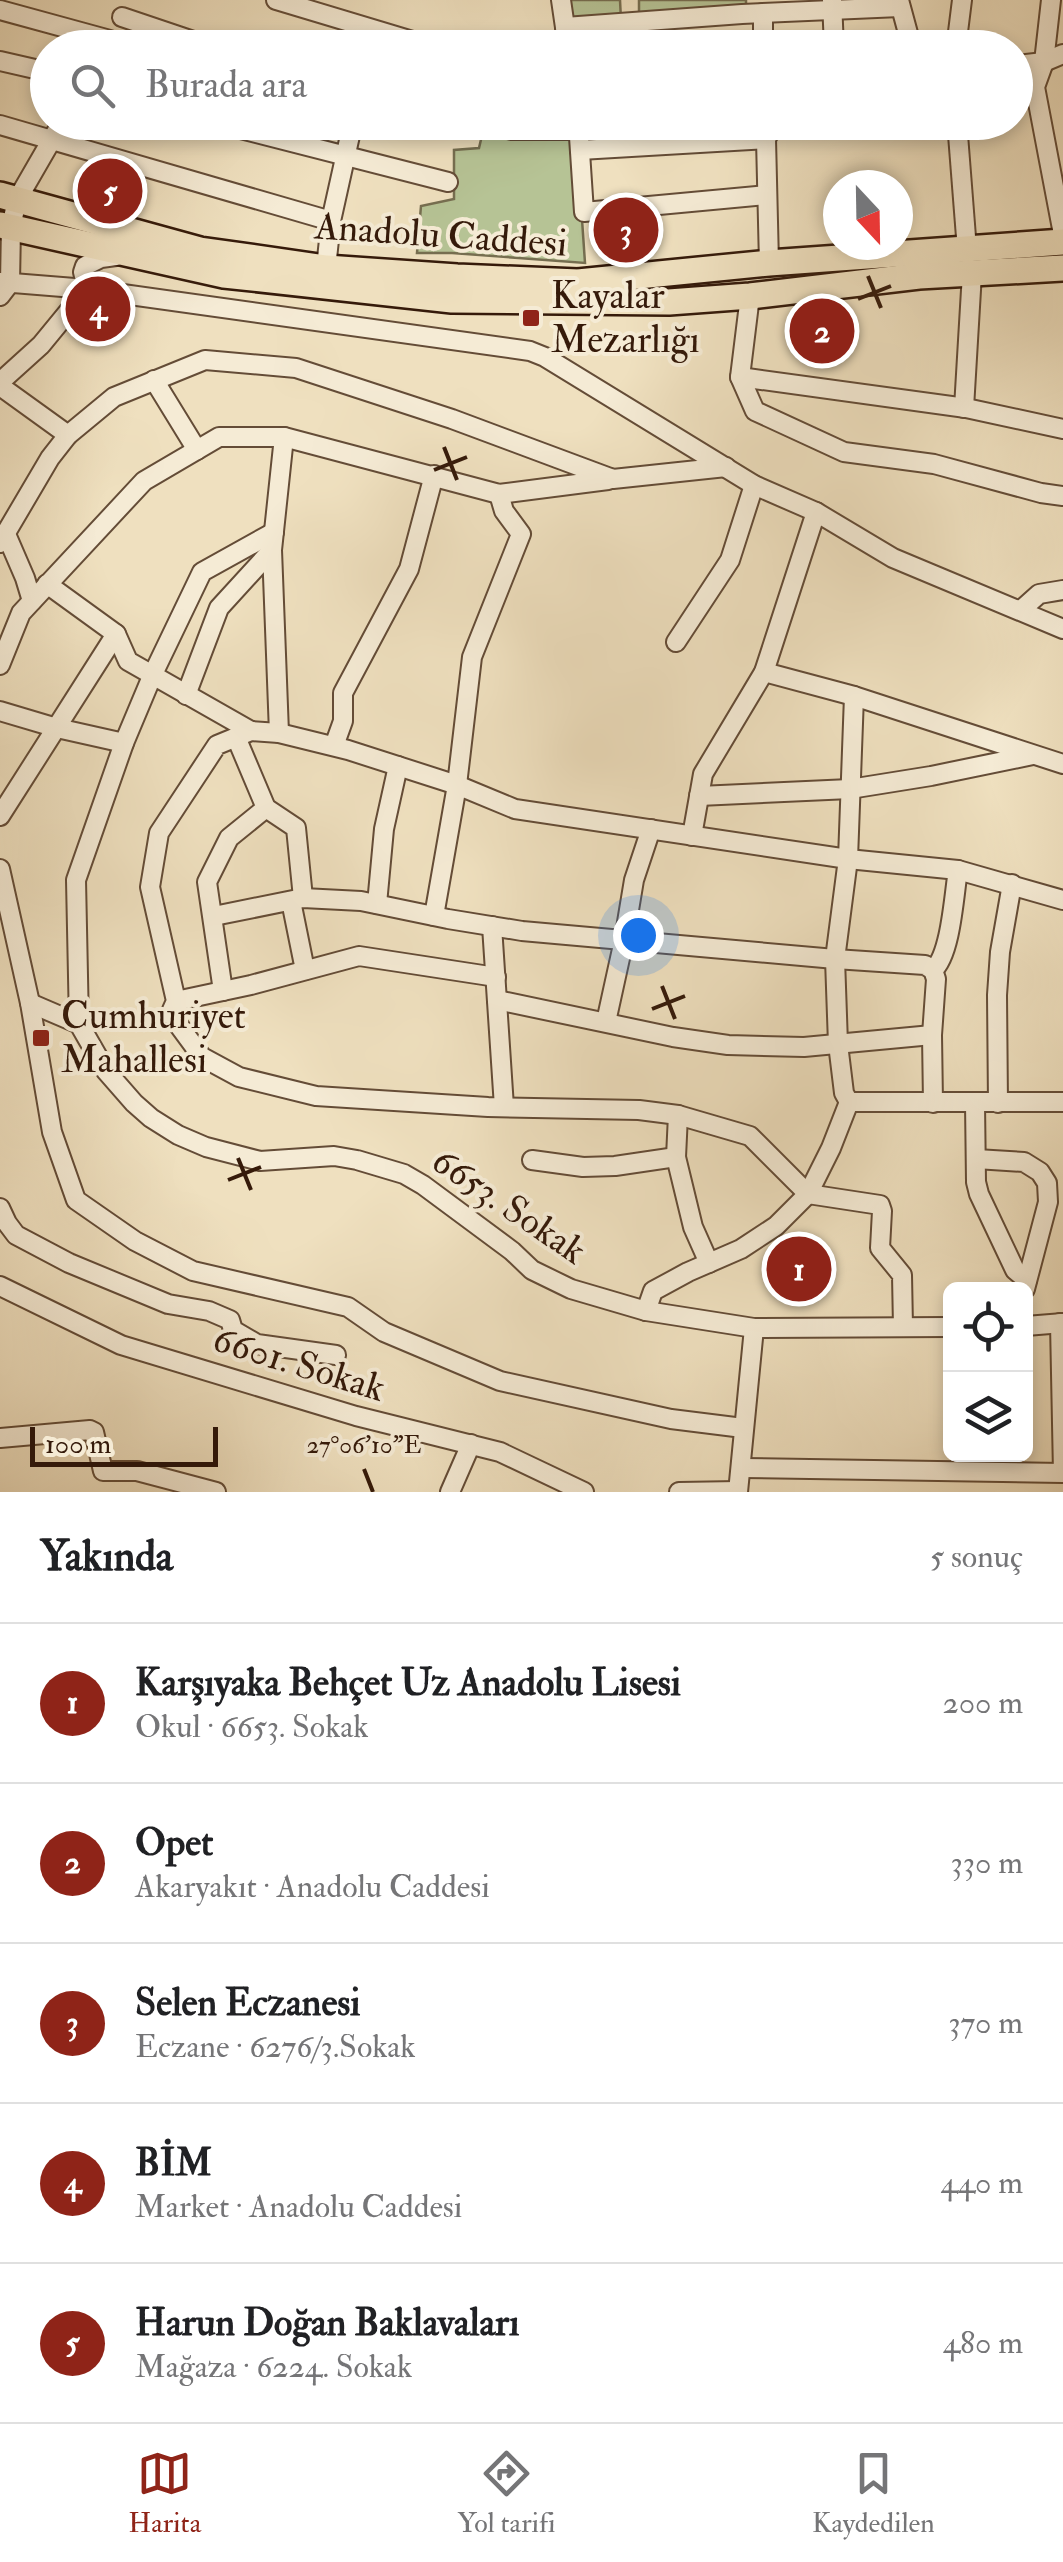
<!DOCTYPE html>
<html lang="tr">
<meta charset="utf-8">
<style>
:root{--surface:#fff;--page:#f2f2f2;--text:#202124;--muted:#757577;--line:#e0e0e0;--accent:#8f2418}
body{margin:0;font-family:"IM FELL Double Pica",serif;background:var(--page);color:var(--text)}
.controls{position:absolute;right:30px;bottom:30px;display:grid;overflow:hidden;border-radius:15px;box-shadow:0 5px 15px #0003}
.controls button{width:90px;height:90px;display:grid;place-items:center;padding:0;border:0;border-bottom:2px solid var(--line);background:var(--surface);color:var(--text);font:50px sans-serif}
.compass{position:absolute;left:823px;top:170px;width:90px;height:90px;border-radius:50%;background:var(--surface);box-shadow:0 5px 15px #0003;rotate:158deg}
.scale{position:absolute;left:30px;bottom:25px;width:188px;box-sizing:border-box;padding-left:10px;border:5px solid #351a0a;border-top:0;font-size:28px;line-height:35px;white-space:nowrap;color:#351a0a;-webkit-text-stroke:8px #f5ebd5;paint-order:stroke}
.you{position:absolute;left:638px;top:935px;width:35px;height:35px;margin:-25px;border:8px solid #fff;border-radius:50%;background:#1a73e8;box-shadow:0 0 0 15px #1a73e833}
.badge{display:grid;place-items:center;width:65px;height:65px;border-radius:50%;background:var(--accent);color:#fff;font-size:32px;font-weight:700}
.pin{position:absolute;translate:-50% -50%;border:5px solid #fff;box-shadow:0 2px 10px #0006}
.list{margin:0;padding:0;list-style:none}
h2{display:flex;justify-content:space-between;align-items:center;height:130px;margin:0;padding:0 40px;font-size:42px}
h2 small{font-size:32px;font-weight:400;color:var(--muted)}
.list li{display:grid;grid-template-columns:65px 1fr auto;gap:30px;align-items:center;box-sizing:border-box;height:160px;padding:0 40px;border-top:2px solid var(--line)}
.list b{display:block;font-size:38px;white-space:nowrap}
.list p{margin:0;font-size:32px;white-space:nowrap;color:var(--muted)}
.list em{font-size:32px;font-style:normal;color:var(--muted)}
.icon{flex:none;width:55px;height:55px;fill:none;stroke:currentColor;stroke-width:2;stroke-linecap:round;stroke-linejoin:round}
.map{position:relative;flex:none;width:1063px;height:1492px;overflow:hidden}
.search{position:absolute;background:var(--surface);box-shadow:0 5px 15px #0003;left:30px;right:30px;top:30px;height:110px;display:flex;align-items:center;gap:25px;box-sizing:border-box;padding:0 35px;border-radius:55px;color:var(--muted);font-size:38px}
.sheet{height:930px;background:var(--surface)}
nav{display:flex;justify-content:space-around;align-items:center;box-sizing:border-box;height:140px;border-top:2px solid var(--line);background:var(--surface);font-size:28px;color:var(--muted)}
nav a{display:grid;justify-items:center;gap:5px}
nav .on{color:var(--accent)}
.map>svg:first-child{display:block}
.green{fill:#b6c395;stroke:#766e50;stroke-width:2.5}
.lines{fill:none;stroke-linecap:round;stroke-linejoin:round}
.minor-casing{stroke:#644c37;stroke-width:22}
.highway-casing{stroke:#351a0a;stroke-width:30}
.minor{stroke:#f5ebd5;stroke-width:18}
.highway{stroke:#efe0bf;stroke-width:25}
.ticks{fill:none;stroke:#351a0a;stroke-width:4}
.poi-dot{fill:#8f2418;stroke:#f5ebd5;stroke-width:4}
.labels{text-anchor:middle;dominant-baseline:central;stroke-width:8;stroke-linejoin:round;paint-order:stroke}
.street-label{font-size:38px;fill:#351a0a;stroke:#f5ebd5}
.poi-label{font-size:38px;fill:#351a0a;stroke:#f5ebd5;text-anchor:start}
.ticks-label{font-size:25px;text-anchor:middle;fill:#351a0a;stroke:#f5ebd5;stroke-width:8;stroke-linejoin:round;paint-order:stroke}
</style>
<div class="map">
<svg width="1063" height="1492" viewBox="0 0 1063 1492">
<rect width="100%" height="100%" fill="#efe0bf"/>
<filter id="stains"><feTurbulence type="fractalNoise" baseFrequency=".002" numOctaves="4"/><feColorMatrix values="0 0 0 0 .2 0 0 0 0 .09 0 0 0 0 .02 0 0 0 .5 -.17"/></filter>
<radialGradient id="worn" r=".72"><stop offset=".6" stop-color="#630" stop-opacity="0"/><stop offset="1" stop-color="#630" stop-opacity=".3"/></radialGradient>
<!-- green -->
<g class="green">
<polygon points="566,0 620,0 621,20 568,22"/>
<polygon points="639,0 746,0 746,11 639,20"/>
<polygon points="484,127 576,132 585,263 452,253 417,253 421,206 454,199 454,150 479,148"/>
</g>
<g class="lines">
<!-- minor casing -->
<g class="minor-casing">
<g id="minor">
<polyline points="276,0 436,48"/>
<polyline points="561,0 568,48"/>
<polyline points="832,0 834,48"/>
<polyline points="899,0 912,48"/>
<polyline points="1051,0 1044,62 1035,87 1063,234"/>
<polyline points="0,10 110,40"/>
<polyline points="763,13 763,48"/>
<polyline points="122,17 214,48"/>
<polyline points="565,27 742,14 900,7"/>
<polyline points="956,48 962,0"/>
<polyline points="0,61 48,72"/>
<polyline points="1016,65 1044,62 1063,54"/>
<polyline points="213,122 448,182"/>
<polyline points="482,122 512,130 579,130"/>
<polyline points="578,122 584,212 767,195"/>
<polyline points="957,122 967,250"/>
<polyline points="0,125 331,221"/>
<polyline points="580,150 766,139 765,122"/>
<polyline points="769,263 766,139 771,130"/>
<polyline points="326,268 331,221 353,122"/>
<polyline points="0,282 87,289 530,351 545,357 754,485 816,512 893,558 1063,629"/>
<polyline points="0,296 10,283 11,227 17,200 62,122"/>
<polyline points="750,296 740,377 755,411 844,452 934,464 1041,493 1063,496"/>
<polyline points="740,377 966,408 1063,429"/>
<polyline points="154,380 197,450"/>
<polyline points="0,382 41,345 87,289 83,272 85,266 101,258 116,256"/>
<polyline points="0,386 68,435"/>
<polyline points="964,408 972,273"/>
<polyline points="6,534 25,578 32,601"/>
<polyline points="0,543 50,458 68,435 114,397 205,360 296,368 452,419 613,479 726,467"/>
<polyline points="47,584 116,634 128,661 251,731"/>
<polyline points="1021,610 1039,594 1063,590"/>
<polyline points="676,642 730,560 754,485"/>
<polyline points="0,665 21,613 144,481 219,437 284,437 499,494 608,480"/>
<polyline points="764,672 854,696 1063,764"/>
<polyline points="186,695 219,608 272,550"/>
<polyline points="0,711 57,728 124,743"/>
<polyline points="279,733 272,550 284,437"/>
<polyline points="236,737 266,808 296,828 303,898"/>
<polyline points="334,746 343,721 343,693 409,569 434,475"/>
<polyline points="699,796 850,789 931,776 1033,755"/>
<polyline points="0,816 116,634"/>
<polyline points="692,836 703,774 764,672 816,512"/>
<polyline points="0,869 30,1003 52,1132 76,1200 135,1241 193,1271 348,1307 384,1332 500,1381 671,1419 743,1428"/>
<polyline points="291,901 305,970"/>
<polyline points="377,904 384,829 398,766"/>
<polyline points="214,916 303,898 361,901 448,919 522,931 835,959 925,965 933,970 936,979 932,1035 933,1103"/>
<polyline points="434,916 457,785 472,657 521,534 504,511 499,494"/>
<polyline points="492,926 504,1107"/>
<path d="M933,970c18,-15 21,-76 25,-100"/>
<polyline points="223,991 207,882 229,838 266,808"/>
<polyline points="497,1000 673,1037 728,1045 804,1047 932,1035"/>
<polyline points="176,1001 251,985 359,956 496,977"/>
<polyline points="30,1003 79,1024 106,1071 134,1103 151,1118 178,1135 206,1147 260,1161 334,1156 357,1160 404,1174 423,1185 512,1251 532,1270 571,1289 646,1311 754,1328 950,1327"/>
<polyline points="606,1022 624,940 634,880 651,829"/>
<polyline points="79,1024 76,880 124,743 153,674 202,572 274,532"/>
<polyline points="849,1102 1063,1102"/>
<polyline points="975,1103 976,1182 979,1194 1015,1270 1027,1280"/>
<polyline points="998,1103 997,995 1000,952 1012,884"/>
<polyline points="676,1157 678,1115"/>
<polyline points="976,1159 1024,1162 1040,1172 1047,1183 1048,1202 1025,1289"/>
<polyline points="532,1160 583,1167 615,1166 676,1157 693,1227 709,1263"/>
<polyline points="0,1208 7,1223 16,1235 69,1263 168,1304 209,1311 230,1320 233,1330 257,1344 336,1355"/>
<polyline points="0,1286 121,1345 356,1416 500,1452 584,1492"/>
<polyline points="646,1311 653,1291 688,1272 741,1249 776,1226 808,1194 831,1148 849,1102 844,1093 838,1044 835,959 848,859 854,696"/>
<polyline points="1026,1326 1063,1323"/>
<polyline points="903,1327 902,1275 880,1248 882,1211 880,1205 808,1194 750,1136 678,1115 639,1110 488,1107 316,1096 239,1077 202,1057 177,1023 172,1010 176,1001 150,887 159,833 217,745 251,731 279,733 348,750 457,785 515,809 848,859 958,870 1063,900"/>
<polyline points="0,1438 90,1430 94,1432 103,1471 137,1471 216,1492"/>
<polyline points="742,1468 1063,1473 1060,1323"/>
<polyline points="450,1492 471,1444"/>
<polyline points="679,1492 738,1491"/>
<polyline points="738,1492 754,1328"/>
</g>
</g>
<!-- highway casing -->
<g class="highway-casing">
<g id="highway">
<polyline points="0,195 200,250 326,268 457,277 578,282 769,263 1063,242"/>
<polyline points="0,225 224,275 452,300 669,302 750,296 919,276 1063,268"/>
</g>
</g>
<!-- minor -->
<use href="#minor" class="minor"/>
<!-- highway -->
<use href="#highway" class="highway"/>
</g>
<!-- ticks -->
<path class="ticks" d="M868,276l13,32M858,299l33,-13M444,447l13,33M434,470l33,-13M662,986l13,33M652,1009l33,-13M238,1158l13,32M228,1180l33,-13M364,1469l9,23"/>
<!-- markers -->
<g class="poi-dot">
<rect x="521" y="308" width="20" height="20" rx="5"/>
<rect x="31" y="1028" width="20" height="20" rx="5"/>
</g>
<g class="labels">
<!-- street labels -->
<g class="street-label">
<text transform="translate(441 235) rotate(4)">Anadolu Caddesi</text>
<text transform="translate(509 1206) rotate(34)">6653. Sokak</text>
<text transform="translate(299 1364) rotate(17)">6601. Sokak</text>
</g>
<!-- poi labels -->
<g class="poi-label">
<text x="551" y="296">Kayalar<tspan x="551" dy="44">Mezarlığı</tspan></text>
<text x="61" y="1016">Cumhuriyet<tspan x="61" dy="44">Mahallesi</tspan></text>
</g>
</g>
<g class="ticks-label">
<text x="364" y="1453">27°06'10"E</text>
</g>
<rect width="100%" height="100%" filter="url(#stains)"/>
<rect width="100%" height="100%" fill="url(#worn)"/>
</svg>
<div class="controls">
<button><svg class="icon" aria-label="locate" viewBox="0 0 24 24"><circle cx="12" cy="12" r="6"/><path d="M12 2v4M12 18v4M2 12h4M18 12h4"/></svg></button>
<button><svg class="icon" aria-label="layers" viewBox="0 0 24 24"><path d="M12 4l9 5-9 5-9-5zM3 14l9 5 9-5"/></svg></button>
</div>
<svg class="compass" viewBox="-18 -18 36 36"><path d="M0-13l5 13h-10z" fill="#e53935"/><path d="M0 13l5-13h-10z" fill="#757577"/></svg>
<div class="scale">100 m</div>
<div class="you"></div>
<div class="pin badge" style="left:799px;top:1269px">1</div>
<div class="pin badge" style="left:822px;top:331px">2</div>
<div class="pin badge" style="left:626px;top:230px">3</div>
<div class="pin badge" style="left:98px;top:309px">4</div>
<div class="pin badge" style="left:110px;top:191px">5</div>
<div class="search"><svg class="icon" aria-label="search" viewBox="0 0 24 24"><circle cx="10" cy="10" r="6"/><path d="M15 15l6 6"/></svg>Burada ara</div>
</div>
<section class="sheet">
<h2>Yakında<small>5 sonuç</small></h2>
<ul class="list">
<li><span class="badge">1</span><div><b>Karşıyaka Behçet Uz Anadolu Lisesi</b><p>Okul · 6653. Sokak</p></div><em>200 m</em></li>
<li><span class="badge">2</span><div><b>Opet</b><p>Akaryakıt · Anadolu Caddesi</p></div><em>330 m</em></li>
<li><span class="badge">3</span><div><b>Selen Eczanesi</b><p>Eczane · 6276/3.Sokak</p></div><em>370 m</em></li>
<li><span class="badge">4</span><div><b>BİM</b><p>Market · Anadolu Caddesi</p></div><em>440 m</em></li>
<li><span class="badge">5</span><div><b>Harun Doğan Baklavaları</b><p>Mağaza · 6224. Sokak</p></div><em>480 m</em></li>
</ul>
</section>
<nav>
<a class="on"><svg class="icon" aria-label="map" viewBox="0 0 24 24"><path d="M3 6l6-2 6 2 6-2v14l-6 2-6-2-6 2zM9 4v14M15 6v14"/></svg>Harita</a>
<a><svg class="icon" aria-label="directions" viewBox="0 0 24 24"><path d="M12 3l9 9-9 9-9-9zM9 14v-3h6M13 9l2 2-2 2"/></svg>Yol tarifi</a>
<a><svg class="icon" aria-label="saved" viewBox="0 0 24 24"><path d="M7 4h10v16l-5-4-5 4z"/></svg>Kaydedilen</a>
</nav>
